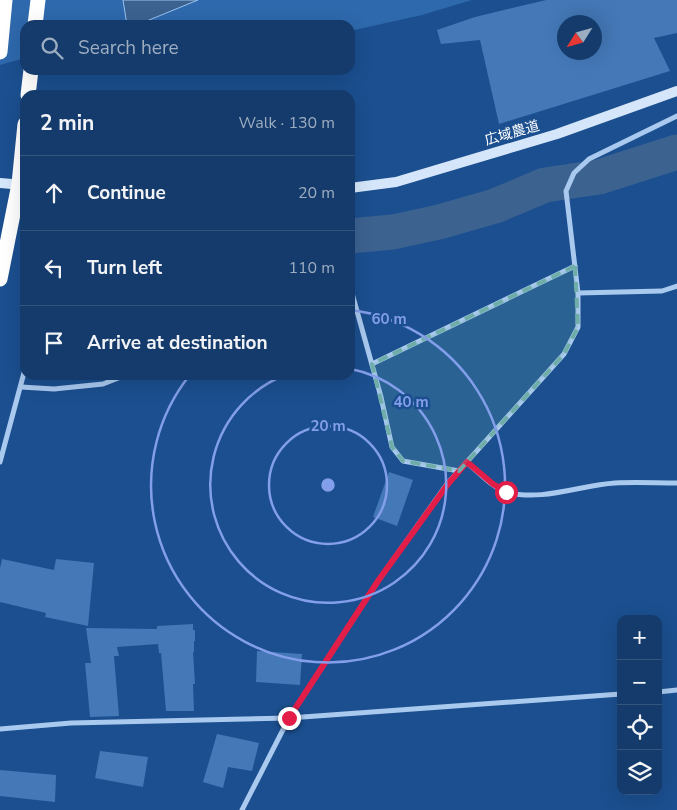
<!DOCTYPE html>
<meta charset="utf-8">
<style>
:root{--surface:#143b6b;--page:#214673;--text:#f1f3f6;--muted:#9dadc1;--line:#33557e}
body{margin:0;font-family:"Nunito Sans","Noto Sans JP",sans-serif;background:var(--page);color:var(--text)}
.controls{position:absolute;right:15px;bottom:15px;display:grid;overflow:hidden;border-radius:10px;box-shadow:0 5px 20px #0002}
.controls button{width:45px;height:45px;display:grid;place-items:center;padding:0;border:0;border-bottom:1px solid var(--line);background:var(--surface);color:var(--text);font:25px sans-serif}
.compass{position:absolute;left:557px;top:15px;width:45px;height:45px;border-radius:50%;background:var(--surface);box-shadow:0 5px 20px #0002;rotate:233deg}
.stop{position:absolute;width:15px;height:15px;margin:-11px;border:4px solid #e11d48;border-radius:50%;background:#fff}
.stop.end{background:#e11d48;border-color:#fff;box-shadow:0 1px 5px #0008}
.list{margin:0;padding:0;list-style:none}
h2{display:flex;justify-content:space-between;align-items:center;height:65px;margin:0;padding:0 20px;font-size:21px}
h2 small{font-size:16px;font-weight:400;color:var(--muted)}
.list li{display:grid;grid-template-columns:32px 1fr auto;gap:15px;align-items:center;box-sizing:border-box;height:75px;padding:0 20px;border-top:1px solid var(--line)}
.list b{display:block;font-size:19px;white-space:nowrap}
.list em{font-size:16px;font-style:normal;color:var(--muted)}
.icon{flex:none;width:28px;height:28px;fill:none;stroke:currentColor;stroke-width:2;stroke-linecap:round;stroke-linejoin:round}
.map{position:relative;flex:none;width:677px;height:810px;overflow:hidden}
.search{position:absolute;background:var(--surface);box-shadow:0 5px 20px #0002;left:20px;top:20px;width:335px;height:55px;display:flex;align-items:center;gap:12px;box-sizing:border-box;padding:0 18px;border-radius:15px;color:var(--muted);font-size:19px}
.panel{position:absolute;background:var(--surface);box-shadow:0 5px 20px #0002;left:20px;top:90px;width:335px;height:290px;border-radius:15px}
.map>svg:first-child{display:block}
.green{fill:#2e69ad}
.water{fill:#3c6290;stroke:#9cc4f0}
.lines{fill:none;stroke-linecap:round;stroke-linejoin:round}
.river{stroke:#3c6290;stroke-width:35}
.building{fill:#4478b7;fill-rule:evenodd}
.street{stroke:#a9c9ee;stroke-width:5}
.secondary{stroke:#d6e6fa;stroke-width:10}
.highway{stroke:#fff;stroke-width:15}
.route{stroke:#e11d48;stroke-width:6}
.marked{fill:#6fada8;fill-opacity:0.2;stroke:#6fada8;stroke-width:4;stroke-dasharray:10 6;stroke-linejoin:round}
.ring{fill:none;stroke:#839eea;stroke-width:2.5}
.labels{text-anchor:middle;dominant-baseline:central;stroke-width:5;stroke-linejoin:round;paint-order:stroke}
.street-label{font-size:14px;fill:#fff;stroke:#1b4f8f}
.centre{fill:#839eea;stroke:#1b4f8f;stroke-width:2.5}
.ring-label{font-size:15px;text-anchor:middle;font-weight:bold;fill:#839eea;stroke:#1b4f8f;stroke-width:5;stroke-linejoin:round;paint-order:stroke}
</style>
<div class="map">
<svg width="677" height="810" viewBox="0 0 677 810">
<rect width="100%" height="100%" fill="#1b4f8f"/>
<!-- green -->
<g class="green">
<polygon points="0,0 123,0 127,25 25,25 25,58 0,65"/>
<polygon points="198,0 472,0 422,15 350,31 350,25 137,25"/>
</g>
<!-- water -->
<polygon class="water" points="123,0 198,0 137,25 127,25"/>
<g class="lines">
<!-- river -->
<polyline class="river" points="350,236 393,232 439,222 495,206 545,185 599,177 677,152"/>
</g>
<!-- building -->
<g class="building">
<path d="M546,0h131v33l-23,5 16,33 -171,53 -19,-84 -39,4 -4,-14 38,-13zM564,22h30v30h-30z"/>
<polygon points="389,472 413,480 397,526 373,517"/>
<polygon points="2,559 54,570 56,559 94,563 88,626 45,617 46,613 0,602 0,568"/>
<polygon points="193,624 193,630 195,630 195,641 194,641 194,652 193,652 195,684 193,684 194,711 166,711 161,653 159,653 158,644 117,647 119,656 114,656 119,716 90,717 85,663 91,663 86,628 157,629 157,626"/>
<polygon points="257,651 302,654 300,685 256,682"/>
<polygon points="217,734 259,743 252,771 228,767 223,788 203,782"/>
<polygon points="100,751 148,757 143,787 95,778"/>
<polygon points="0,770 56,775 55,802 0,796"/>
</g>
<g class="lines">
<!-- street -->
<g class="street">
<polyline points="350,286 381,397 392,447 403,461 459,471"/>
<polyline points="578,293 662,291 677,286"/>
<polyline points="372,364 575,266"/>
<polyline points="21,387 54,389 103,384 126,375"/>
<polyline points="0,462 25,369"/>
<path d="M467,463c12,9 25,25 40,29 34,10 74,-7 108,-9 20,-1 41,0 62,0"/>
<polyline points="658,692 677,690"/>
<polyline points="0,729 71,723 289,718 621,694"/>
<polyline points="242,810 289,718 378,581 447,484 564,354 578,327 578,293 566,191 574,173 589,159 677,116"/>
</g>
<!-- secondary -->
<g class="secondary">
<polyline points="0,183 24,185"/>
<polyline points="350,188 396,182 557,134 677,91"/>
</g>
<!-- highway -->
<g class="highway">
<polyline points="35,25 38,0"/>
<polyline points="0,52 5,0"/>
<polyline points="28,95 31,70"/>
<polyline points="0,279 19,184 25,124"/>
</g>
</g>
<g class="lines">
<!-- route -->
<polyline class="route" points="289,718 378,581 448,484 467,462 493,484 506,492"/>
</g>
<!-- marked area -->
<path class="marked" d="M575,266l3,61 -14,27 -105,117 -56,-10 -11,-14 -20,-83z"/>
<!-- distance rings -->
<g class="ring">
<circle cx="328" cy="485" r="59"/>
<path d="M351 369A118 118 0 1 1 285 375"/>
<path d="M351 310A177 177 0 1 1 189 376"/>
</g>
<g class="labels">
<!-- street labels -->
<g class="street-label">
<text transform="translate(512 133) rotate(-16)">広域農道</text>
</g>
</g>
<circle cx="328" cy="485" r="8" class="centre"/>
<g class="ring-label">
<text x="389" y="324">60 m</text>
<text x="411" y="407">40 m</text>
<text x="328" y="431">20 m</text>
</g>
</svg>
<div class="controls">
<button>+</button>
<button>−</button>
<button><svg class="icon" aria-label="locate" viewBox="0 0 24 24"><circle cx="12" cy="12" r="6"/><path d="M12 2v4M12 18v4M2 12h4M18 12h4"/></svg></button>
<button><svg class="icon" aria-label="layers" viewBox="0 0 24 24"><path d="M12 4l9 5-9 5-9-5zM3 14l9 5 9-5"/></svg></button>
</div>
<svg class="compass" viewBox="-18 -18 36 36"><path d="M0-13l5 13h-10z" fill="#e53935"/><path d="M0 13l5-13h-10z" fill="#9dadc1"/></svg>
<div class="stop" style="left:506px;top:492px"></div>
<div class="stop end" style="left:289px;top:718px"></div>
<div class="search"><svg class="icon" aria-label="search" viewBox="0 0 24 24"><circle cx="10" cy="10" r="6"/><path d="M15 15l6 6"/></svg>Search here</div>
<section class="panel">
<h2>2 min<small>Walk · 130 m</small></h2>
<ul class="list">
<li><svg class="icon" aria-label="ahead" viewBox="0 0 24 24"><path d="M12 20V5M6 11l6-6 6 6"/></svg><div><b>Continue</b></div><em>20 m</em></li>
<li><svg class="icon" aria-label="left" viewBox="0 0 24 24"><path d="M17 20v-9H6M10 6l-5 5 5 5"/></svg><div><b>Turn left</b></div><em>110 m</em></li>
<li><svg class="icon" aria-label="arrive" viewBox="0 0 24 24"><path d="M6 21V4h12l-3 4 3 4H6"/></svg><div><b>Arrive at destination</b></div></li>
</ul>
</section>
</div>
